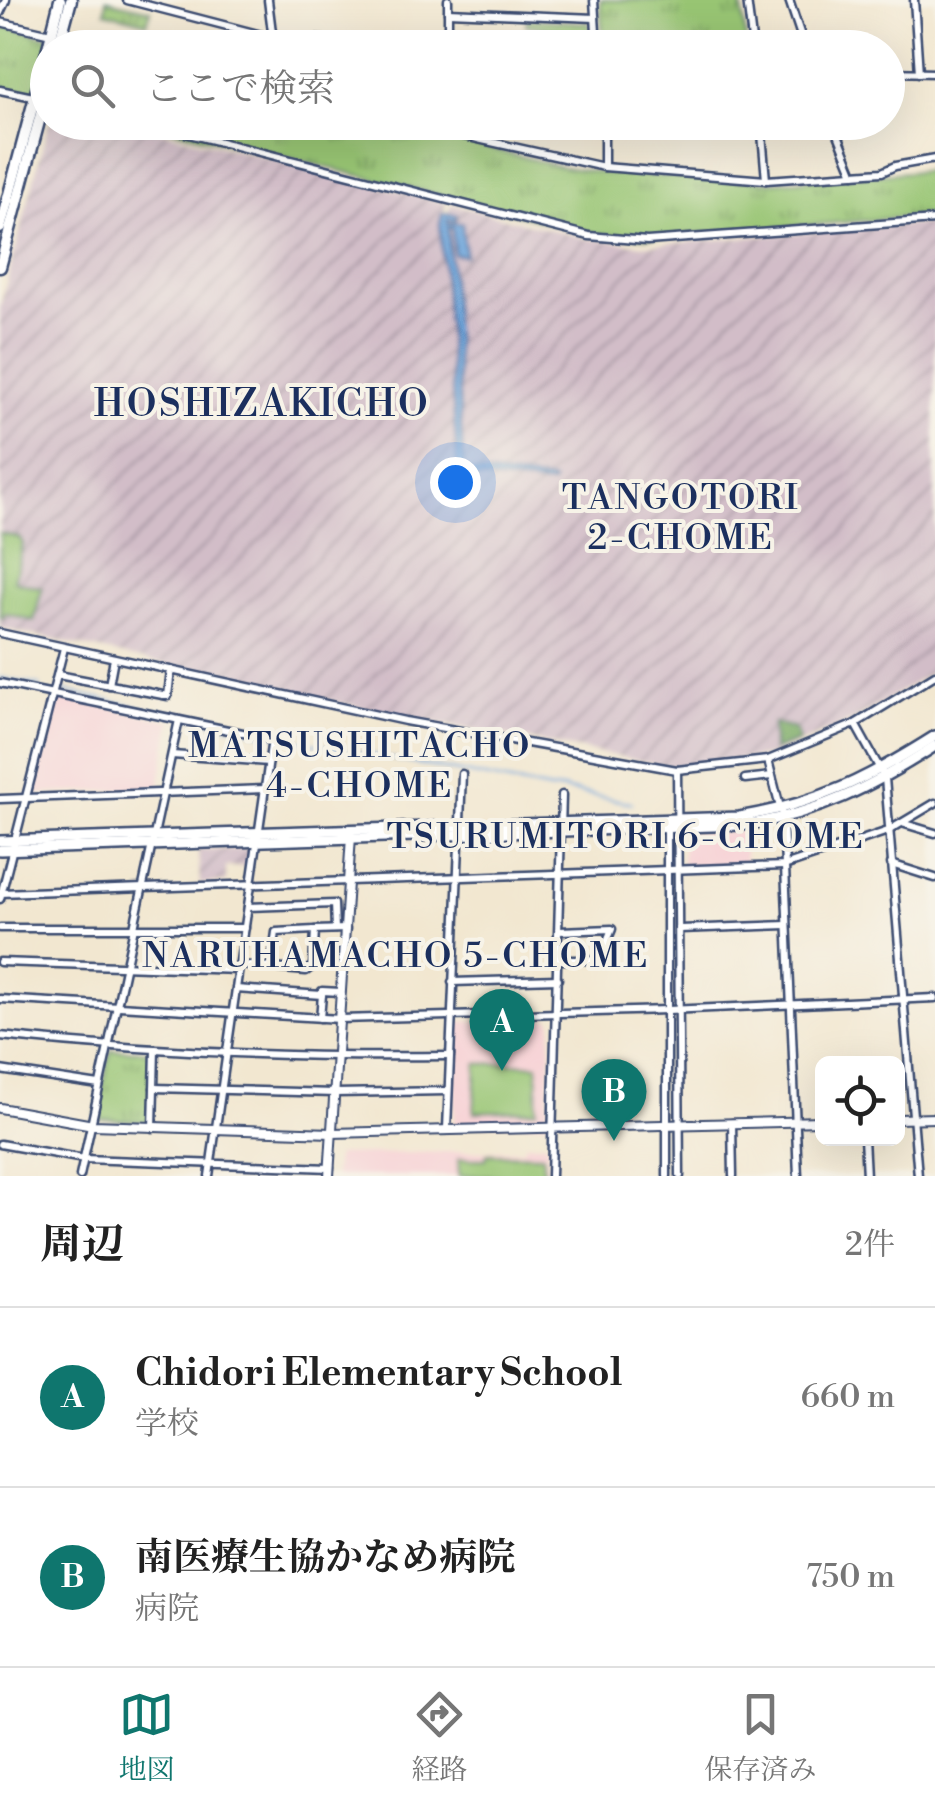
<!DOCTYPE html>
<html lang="ja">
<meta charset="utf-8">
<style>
:root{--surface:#fff;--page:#f2f2f2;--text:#222;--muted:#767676;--line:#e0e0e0;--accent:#0f766e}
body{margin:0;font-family:"Libre Bodoni","Noto Serif JP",serif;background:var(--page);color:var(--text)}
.controls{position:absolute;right:30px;bottom:30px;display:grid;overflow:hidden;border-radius:15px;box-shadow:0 10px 40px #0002}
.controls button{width:90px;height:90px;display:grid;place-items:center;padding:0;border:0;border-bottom:2px solid var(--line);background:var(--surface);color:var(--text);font:50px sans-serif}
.you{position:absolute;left:455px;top:482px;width:35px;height:35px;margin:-25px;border:8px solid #fff;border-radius:50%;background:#1a73e8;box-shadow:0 0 0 15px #1a73e833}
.badge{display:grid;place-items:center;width:65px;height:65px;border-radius:50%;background:var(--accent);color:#fff;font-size:32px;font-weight:700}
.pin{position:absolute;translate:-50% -82px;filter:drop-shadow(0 2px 5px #0008)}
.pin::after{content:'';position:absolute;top:52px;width:35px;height:30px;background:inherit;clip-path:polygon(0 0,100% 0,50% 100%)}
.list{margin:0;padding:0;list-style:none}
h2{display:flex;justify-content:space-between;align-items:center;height:130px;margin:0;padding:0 40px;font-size:42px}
h2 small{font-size:32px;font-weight:400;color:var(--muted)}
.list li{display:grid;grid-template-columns:65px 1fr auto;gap:30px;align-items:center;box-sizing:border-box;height:180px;padding:0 40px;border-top:2px solid var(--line)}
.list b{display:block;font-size:38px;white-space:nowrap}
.list p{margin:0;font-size:32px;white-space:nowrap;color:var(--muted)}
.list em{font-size:32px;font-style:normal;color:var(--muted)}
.icon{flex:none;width:55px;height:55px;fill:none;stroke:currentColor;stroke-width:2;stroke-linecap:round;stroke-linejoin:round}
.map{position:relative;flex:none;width:935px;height:1176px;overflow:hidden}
.search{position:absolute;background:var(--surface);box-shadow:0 10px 40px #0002;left:30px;right:30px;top:30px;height:110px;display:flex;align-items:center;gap:25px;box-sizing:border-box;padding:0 35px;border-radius:55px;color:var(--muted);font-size:38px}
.sheet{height:490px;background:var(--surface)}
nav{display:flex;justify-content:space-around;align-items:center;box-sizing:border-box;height:140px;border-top:2px solid var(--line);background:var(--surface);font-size:28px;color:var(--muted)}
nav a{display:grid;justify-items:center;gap:5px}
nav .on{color:var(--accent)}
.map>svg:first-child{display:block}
.built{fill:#f7cfd4}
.industrial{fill:url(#industrial-furrows)}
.green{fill:#98c573;stroke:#5a7a68;stroke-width:2.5}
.forest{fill:url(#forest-firs);stroke:#4a6c62;stroke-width:2.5}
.park{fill:url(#park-tufts);stroke:#5a7a68;stroke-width:2.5}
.water{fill:#6da4db;stroke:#446a9c;stroke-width:2.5}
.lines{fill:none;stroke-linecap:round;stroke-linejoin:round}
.stream{stroke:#6da4db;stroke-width:2.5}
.minor-casing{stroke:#3b4b6f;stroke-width:11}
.tertiary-casing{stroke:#3b4b6f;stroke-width:12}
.primary-casing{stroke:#3b4b6f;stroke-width:14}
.trunk-casing{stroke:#3b4b6f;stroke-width:15}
.minor{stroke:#fff;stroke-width:6}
.tertiary{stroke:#fff;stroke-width:8}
.primary{stroke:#fff;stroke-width:9}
.trunk{stroke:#fff;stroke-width:10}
.labels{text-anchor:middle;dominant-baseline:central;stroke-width:8;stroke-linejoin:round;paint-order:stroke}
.neighbourhood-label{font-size:35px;letter-spacing:2.5px;fill:#1b2f5e;stroke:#f7f3e8}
.quarter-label{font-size:38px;letter-spacing:2.5px;fill:#1b2f5e;stroke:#f7f3e8}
</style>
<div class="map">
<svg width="935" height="1176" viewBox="0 0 935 1176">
<defs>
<pattern id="industrial-furrows" width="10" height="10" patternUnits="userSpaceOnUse" patternTransform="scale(2.5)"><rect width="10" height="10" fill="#d2bdc8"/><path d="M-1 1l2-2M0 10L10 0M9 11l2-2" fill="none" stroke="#aa9aa6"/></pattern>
<pattern id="forest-firs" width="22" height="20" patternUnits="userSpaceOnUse" patternTransform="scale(2.5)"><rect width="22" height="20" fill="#7aaa65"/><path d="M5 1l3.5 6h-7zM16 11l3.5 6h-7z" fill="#638b56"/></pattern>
<pattern id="park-tufts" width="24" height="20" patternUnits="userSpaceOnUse" patternTransform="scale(2.5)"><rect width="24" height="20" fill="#98c573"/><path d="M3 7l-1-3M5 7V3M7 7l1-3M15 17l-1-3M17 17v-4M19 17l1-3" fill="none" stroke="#7ba062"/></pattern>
</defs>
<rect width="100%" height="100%" fill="#f7f3e8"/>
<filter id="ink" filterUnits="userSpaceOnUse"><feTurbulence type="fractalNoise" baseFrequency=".01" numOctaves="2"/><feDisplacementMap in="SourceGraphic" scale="20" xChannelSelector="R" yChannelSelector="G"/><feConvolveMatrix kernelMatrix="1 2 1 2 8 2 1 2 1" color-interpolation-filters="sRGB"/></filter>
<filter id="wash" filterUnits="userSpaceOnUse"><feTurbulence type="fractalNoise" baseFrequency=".0048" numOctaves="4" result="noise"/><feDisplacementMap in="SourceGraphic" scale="40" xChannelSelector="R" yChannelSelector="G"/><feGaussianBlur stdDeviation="2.25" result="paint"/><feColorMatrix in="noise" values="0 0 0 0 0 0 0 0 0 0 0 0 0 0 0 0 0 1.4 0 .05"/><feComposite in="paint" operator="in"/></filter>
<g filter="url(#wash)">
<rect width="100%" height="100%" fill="#f2e7d0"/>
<!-- built -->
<g class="built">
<polygon points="56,696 171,721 159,788 33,794 30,791"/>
<polygon points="744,832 745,865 682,866 683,834"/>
<polygon points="549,1018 552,1021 547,1123 454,1125 456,1022"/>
<polygon points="526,1144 547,1144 546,1176 334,1176 336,1155 523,1150"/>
</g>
<!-- industrial -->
<g class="industrial">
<polygon points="49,123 129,123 446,203 441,221 464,477 468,479 550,486 551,481 469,473 465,470 446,219 451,204 588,239 647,245 935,223 935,670 854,720 768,756 674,767 400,716 0,628 0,307"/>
<polygon points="250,849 250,866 226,867 226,882 200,884 198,850"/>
</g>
<!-- green -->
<g class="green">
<polygon points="0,533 20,538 23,544 14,581 42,588 34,621 5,613 3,618 0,617"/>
<polygon points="508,1063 538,1065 537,1110 474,1112 477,1064"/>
<polygon points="487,1154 543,1155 543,1176 459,1176 458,1159 486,1159"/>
</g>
<!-- forest -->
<polygon class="forest" points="773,723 795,729 799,741 773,751"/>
<!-- park -->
<g class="park">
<polygon points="106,0 151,10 147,23 105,12"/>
<polygon points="600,0 741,0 747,47 603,47"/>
<polygon points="527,19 589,23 590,35 526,25"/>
<polygon points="0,25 89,47 48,48 47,98 0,87"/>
<polygon points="229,32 269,40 269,47 225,43"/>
<polygon points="147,123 388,123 563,167 605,173 775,182 935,170 935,215 647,238 592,233"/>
<polygon points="111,1050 151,1051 153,1054 151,1119 148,1122 99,1119 96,1115"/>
</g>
<!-- water -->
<polygon class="water" points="446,213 457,215 455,221 448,219 448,224 462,223 465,256 454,254 452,227 448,228 464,471 553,481 552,485 464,477 458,472 440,224 442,214"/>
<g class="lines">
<!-- stream -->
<g class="stream">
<polyline points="0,678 40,686"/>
<polyline points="58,690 277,736"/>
<polyline points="290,739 551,790 561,789 632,803"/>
</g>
</g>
</g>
<g filter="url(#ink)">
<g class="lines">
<!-- minor casing -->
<g class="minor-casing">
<g id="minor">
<polyline points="127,0 273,38 448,43"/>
<polyline points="268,0 274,48"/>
<polyline points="594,0 597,48"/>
<polyline points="747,0 753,48"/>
<polyline points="789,0 805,48"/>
<polyline points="914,0 919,73"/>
<polyline points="448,12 595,18"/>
<polyline points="0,13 6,0"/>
<polyline points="0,22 51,34"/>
<polyline points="62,37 104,48"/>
<polyline points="448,44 448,0"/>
<polyline points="888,72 935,73"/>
<polyline points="0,90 38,98"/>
<polyline points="142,122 589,236 647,241 935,220"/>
<polyline points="401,122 604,167 766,180 882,172 895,166 935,159"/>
<polyline points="604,122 604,167"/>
<polyline points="634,122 761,129"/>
<polyline points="761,122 766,180"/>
<polyline points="833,122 854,174"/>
<polyline points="449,133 450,122"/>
<polyline points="0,633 405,721 677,770 768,760 855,724 935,675"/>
<polyline points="58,675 168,696 171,670"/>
<polyline points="0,683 272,739 285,740 286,736"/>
<polyline points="109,685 114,658"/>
<polyline points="855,724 885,778 918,1176"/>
<polyline points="172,755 269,762"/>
<polyline points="768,760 783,819 798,1176"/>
<polyline points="677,770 680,1176"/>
<polyline points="745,779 772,776"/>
<polyline points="0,799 265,789"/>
<polyline points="905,824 935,833"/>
<polyline points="667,828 667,1176"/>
<polyline points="891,864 935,878"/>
<polyline points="0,893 784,866 888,831 935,803"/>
<polyline points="0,899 64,648"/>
<polyline points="248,907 334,904 335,929"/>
<polyline points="0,928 245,928"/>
<polyline points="680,929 787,925"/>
<polyline points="558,960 599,960 612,929 559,931"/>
<polyline points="0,962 239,970"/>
<polyline points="239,965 306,971 313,966 315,930 346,929"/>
<polyline points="271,968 276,932 315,930"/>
<polyline points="452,982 558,979"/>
<polyline points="236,989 322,995 322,991 341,992"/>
<polyline points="0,999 340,1019 668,1010 935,998"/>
<polyline points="320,1018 322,995"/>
<path d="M0,1036c149,16 299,22 450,20"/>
<polyline points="0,1070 99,1085"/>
<polyline points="154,1088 335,1093 448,1091"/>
<polyline points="732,1123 733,1176"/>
<polyline points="153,1128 155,1049"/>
<polyline points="447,1129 462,774"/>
<polyline points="864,1138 866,1176"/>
<polyline points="0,1144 84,1159 330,1168"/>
<polyline points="80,1176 179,720"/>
<polyline points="209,1176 272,739"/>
<polyline points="551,1176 562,795"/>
</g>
</g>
<!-- tertiary casing -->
<g class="tertiary-casing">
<g id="tertiary">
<polyline points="0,1108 93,1125 332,1133 822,1121"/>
<polyline points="898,1119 935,1118"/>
<polyline points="329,1176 351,836"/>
</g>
</g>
<!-- primary casing -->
<g class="primary-casing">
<g id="primary">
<path d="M0,841l739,-24c80,-14 128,-38 196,-81"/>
<path d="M0,850l743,-25c76,-11 128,-38 192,-79"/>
</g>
</g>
<!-- trunk casing -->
<g class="trunk-casing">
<g id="trunk">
<polyline points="48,48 60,0"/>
<polyline points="58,48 71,0"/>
<polyline points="0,228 48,48"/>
<polyline points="0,267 48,88"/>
</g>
</g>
<!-- minor -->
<use href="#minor" class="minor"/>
<!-- tertiary -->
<use href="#tertiary" class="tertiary"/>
<!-- primary -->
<use href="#primary" class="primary"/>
<!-- trunk -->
<use href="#trunk" class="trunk"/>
</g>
</g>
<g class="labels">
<!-- neighbourhood labels -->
<g class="neighbourhood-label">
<text x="681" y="498">TANGOTORI<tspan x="681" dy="40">2-CHOME</tspan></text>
<text x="360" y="746">MATSUSHITACHO<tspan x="360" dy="40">4-CHOME</tspan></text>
<text x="626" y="837">TSURUMITORI 6-CHOME</text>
<text x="396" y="956">NARUHAMACHO 5-CHOME</text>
</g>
<!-- quarter labels -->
<g class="quarter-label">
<text x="262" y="404">HOSHIZAKICHO</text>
</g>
</g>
</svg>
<div class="controls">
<button><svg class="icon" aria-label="locate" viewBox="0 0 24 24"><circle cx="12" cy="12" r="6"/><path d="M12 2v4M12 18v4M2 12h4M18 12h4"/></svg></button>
</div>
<div class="you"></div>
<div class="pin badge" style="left:502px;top:1071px">A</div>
<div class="pin badge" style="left:614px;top:1141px">B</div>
<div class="search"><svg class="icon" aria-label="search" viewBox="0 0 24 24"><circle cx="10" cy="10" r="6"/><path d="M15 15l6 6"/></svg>ここで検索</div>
</div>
<section class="sheet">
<h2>周辺<small>2件</small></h2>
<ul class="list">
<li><span class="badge">A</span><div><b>Chidori Elementary School</b><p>学校</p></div><em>660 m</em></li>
<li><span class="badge">B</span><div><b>南医療生協かなめ病院</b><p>病院</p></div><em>750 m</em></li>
</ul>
</section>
<nav>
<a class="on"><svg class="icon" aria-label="map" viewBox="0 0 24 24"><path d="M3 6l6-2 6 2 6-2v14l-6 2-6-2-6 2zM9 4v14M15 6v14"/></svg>地図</a>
<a><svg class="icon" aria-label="directions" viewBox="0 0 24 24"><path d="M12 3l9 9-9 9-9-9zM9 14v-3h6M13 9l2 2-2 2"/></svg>経路</a>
<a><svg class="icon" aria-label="saved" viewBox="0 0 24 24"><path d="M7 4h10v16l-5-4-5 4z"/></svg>保存済み</a>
</nav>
